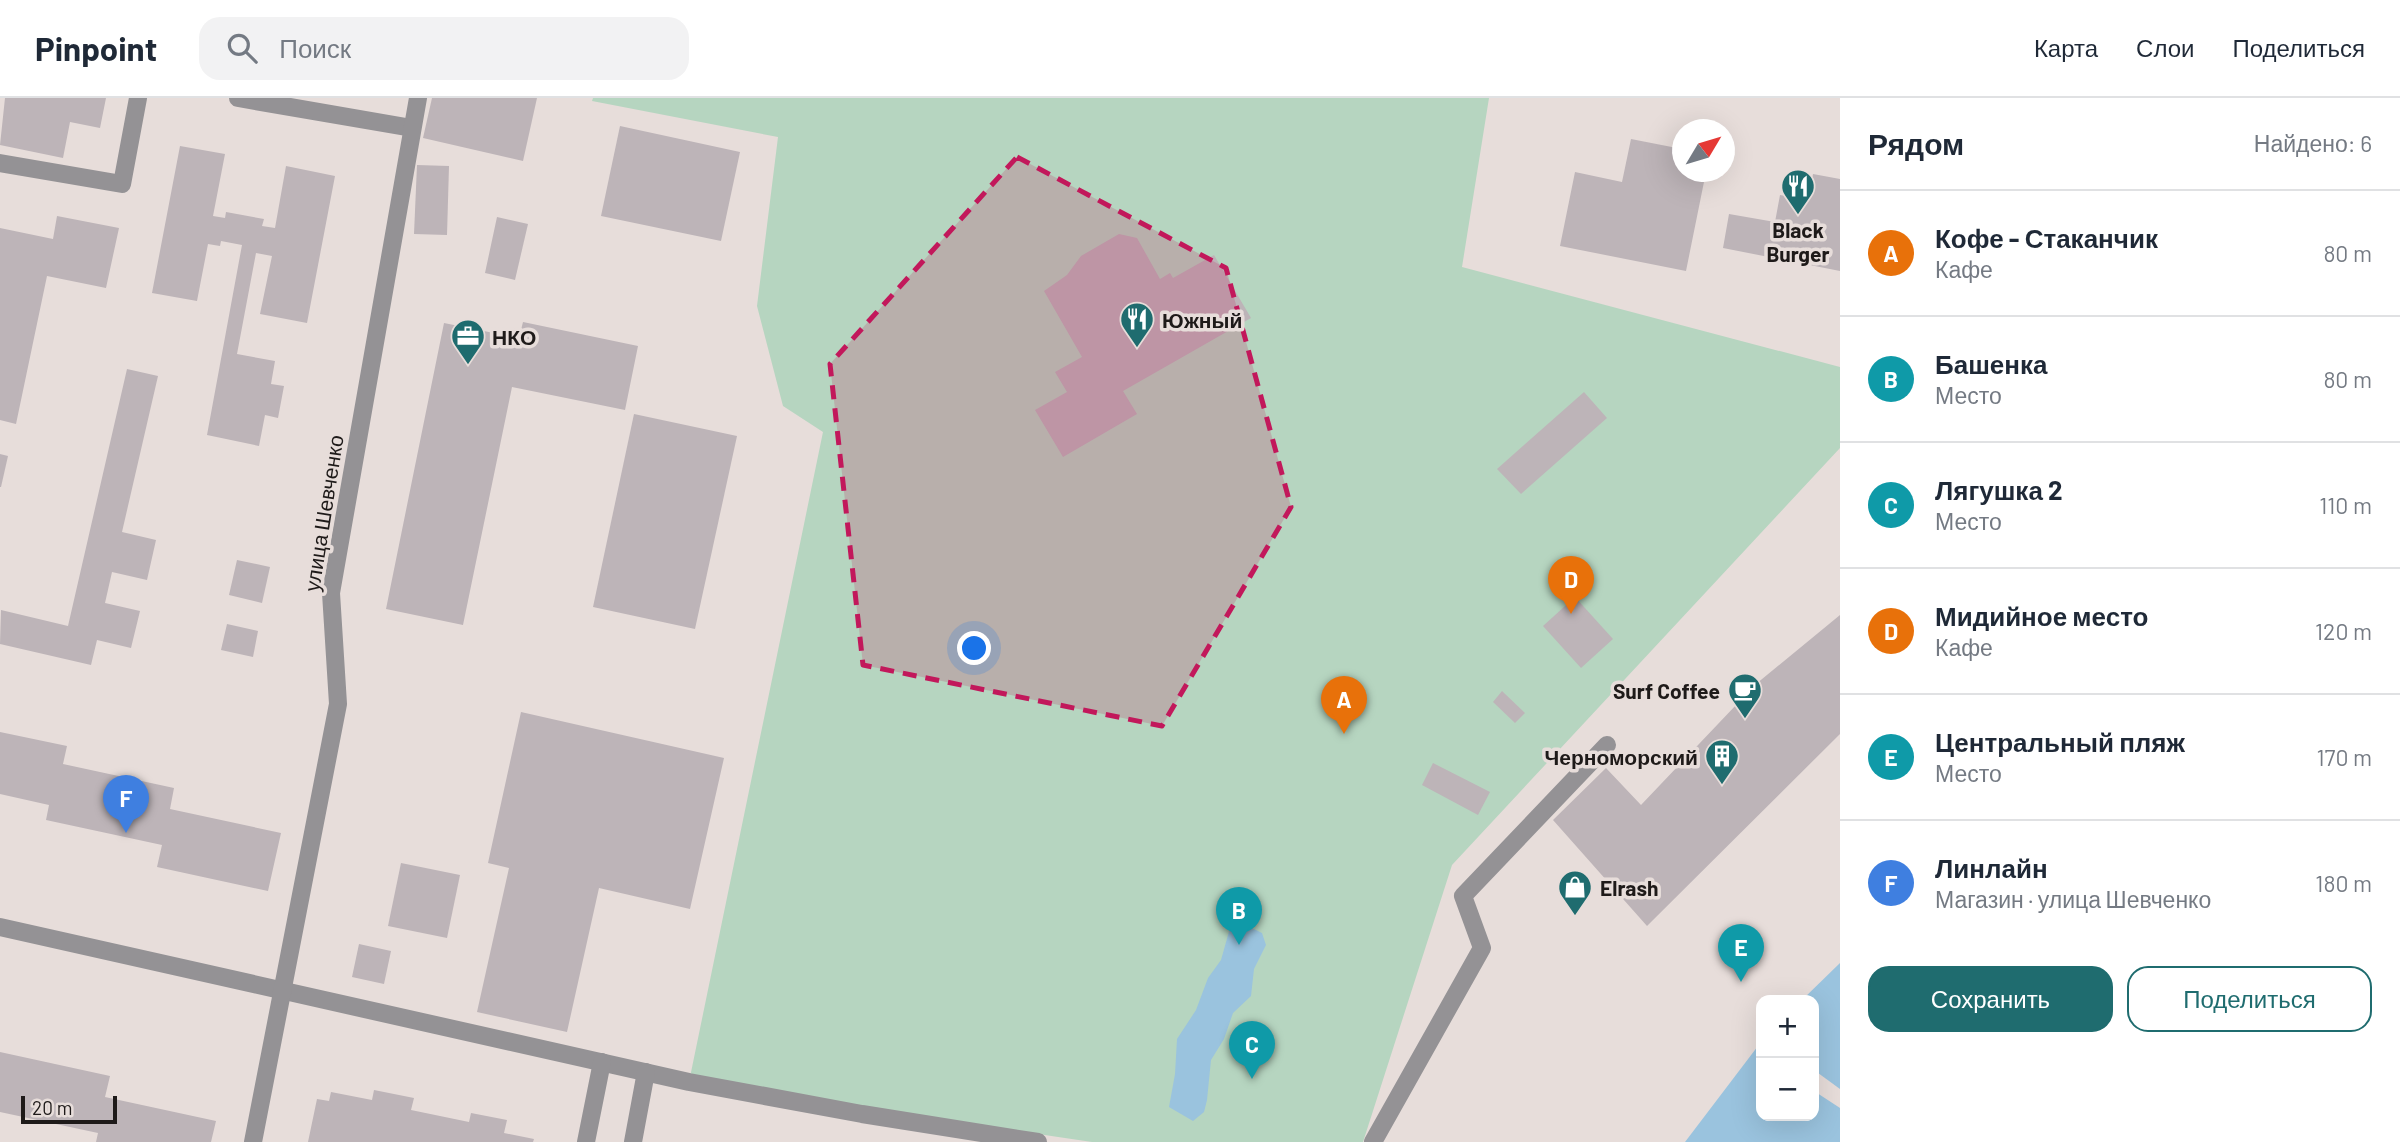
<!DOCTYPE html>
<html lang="ru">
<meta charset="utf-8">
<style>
:root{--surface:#fff;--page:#f2f2f3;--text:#1f2937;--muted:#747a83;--line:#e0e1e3;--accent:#1f6c6f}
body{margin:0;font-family:Barlow,sans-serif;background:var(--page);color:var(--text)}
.controls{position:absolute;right:21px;bottom:21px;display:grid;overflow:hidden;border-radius:14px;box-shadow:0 7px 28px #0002}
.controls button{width:63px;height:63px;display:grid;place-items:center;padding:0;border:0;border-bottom:2px solid var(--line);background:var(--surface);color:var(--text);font:35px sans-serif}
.compass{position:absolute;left:1672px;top:21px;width:63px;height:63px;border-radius:50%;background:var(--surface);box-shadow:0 7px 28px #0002;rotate:52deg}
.scale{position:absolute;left:21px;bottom:18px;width:96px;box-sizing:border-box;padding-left:7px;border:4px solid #1e1a19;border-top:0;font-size:19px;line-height:24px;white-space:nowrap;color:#1e1a19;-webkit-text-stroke:5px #e7ddda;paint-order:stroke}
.you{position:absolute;left:975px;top:551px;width:24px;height:24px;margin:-18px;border:5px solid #fff;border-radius:50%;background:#1a73e8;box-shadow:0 0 0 10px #1a73e833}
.badge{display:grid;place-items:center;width:46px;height:46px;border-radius:50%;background:var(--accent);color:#fff;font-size:23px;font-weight:700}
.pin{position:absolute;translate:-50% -58px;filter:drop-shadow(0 2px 4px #0008)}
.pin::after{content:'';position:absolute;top:37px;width:24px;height:21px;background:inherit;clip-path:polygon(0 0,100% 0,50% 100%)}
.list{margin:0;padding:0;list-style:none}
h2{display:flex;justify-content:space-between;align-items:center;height:91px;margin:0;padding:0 28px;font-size:30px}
h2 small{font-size:23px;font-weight:400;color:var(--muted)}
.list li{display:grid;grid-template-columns:46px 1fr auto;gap:21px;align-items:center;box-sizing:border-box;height:126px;padding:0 28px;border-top:2px solid var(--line)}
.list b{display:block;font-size:26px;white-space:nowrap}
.list p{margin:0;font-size:23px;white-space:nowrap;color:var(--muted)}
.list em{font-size:23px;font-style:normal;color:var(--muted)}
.actions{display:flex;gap:14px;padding:21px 28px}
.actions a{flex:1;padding:16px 0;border:2px solid var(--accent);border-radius:21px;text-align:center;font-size:24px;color:var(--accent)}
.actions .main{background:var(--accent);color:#fff}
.icon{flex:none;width:38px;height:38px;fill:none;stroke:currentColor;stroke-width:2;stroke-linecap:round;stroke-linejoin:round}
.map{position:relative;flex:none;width:1840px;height:1044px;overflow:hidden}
header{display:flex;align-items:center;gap:42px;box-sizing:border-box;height:98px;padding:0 35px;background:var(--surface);border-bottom:2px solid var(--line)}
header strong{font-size:33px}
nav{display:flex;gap:38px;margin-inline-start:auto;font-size:24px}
.search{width:490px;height:63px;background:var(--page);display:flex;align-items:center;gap:18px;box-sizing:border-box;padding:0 24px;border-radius:21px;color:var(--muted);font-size:26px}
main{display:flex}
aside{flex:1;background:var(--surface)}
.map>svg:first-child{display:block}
.green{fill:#b6d5c0}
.water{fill:#9ac3de}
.pier{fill:#e7ddda}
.building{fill:#bdb4b8}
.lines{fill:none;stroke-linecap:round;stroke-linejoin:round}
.lane{stroke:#949295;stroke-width:18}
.street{stroke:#949295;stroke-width:18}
.marked{fill:#c2185b;fill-opacity:0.2;stroke:#c2185b;stroke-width:5;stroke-dasharray:14 9;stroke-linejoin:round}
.labels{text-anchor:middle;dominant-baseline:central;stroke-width:7;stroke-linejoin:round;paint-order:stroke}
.poi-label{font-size:21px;font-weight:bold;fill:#1e1a19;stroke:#e7ddda;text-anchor:start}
.street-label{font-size:21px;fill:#1e1a19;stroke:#e7ddda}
</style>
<header>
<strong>Pinpoint</strong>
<div class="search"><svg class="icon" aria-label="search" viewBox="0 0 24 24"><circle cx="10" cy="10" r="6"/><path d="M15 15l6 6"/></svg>Поиск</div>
<nav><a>Карта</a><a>Слои</a><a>Поделиться</a></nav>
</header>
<main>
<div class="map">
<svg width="1840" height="1044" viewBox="0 0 1840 1044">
<rect width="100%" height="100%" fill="#e7ddda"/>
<!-- green -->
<polygon class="green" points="593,0 1489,0 1462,169 1840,269 1840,350 1452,767 1363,1044 1092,1044 689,984 823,334 783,308 757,208 778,39 592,3"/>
<!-- water -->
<g class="water">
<polygon points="1250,829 1262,835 1266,847 1254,871 1251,898 1233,915 1224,941 1211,962 1207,1002 1204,1014 1193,1023 1169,1009 1175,976 1177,941 1196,912 1208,880 1221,862 1230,830"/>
<polygon points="1840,865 1840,1044 1685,1044 1761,944 1761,1018 1814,1018 1814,902 1802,902"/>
</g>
<!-- pier -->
<polygon class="pier" points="1814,972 1840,991 1840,1010 1814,993"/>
<!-- building -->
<g class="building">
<polygon points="5,0 106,0 100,30 70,24 63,60 0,47"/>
<polygon points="432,0 537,0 523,63 423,40"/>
<polygon points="620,28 740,54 721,143 601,118"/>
<polygon points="1631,41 1682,51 1682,74 1706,74 1686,173 1560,148 1575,74 1622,84"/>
<polygon points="180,48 225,56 213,118 225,120 226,114 264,121 262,128 275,130 286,68 335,78 307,225 260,216 272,158 256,155 237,256 275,263 271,286 284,288 278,320 265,317 259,348 207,337 242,147 221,143 220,148 208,146 197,203 152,195"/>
<polygon points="417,67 449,68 447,137 414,136"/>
<polygon points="1813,76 1840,81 1840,173 1723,150 1729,116 1775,124 1780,97 1808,102"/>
<polygon points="57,118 119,130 106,190 47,178 16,326 0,322 0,130 53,141"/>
<polygon points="497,119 528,126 515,182 485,175"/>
<polygon points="1119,136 1137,140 1160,181 1170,175 1173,180 1214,157 1251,220 1123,293 1137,316 1063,359 1035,312 1067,294 1055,274 1082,259 1044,193 1067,177 1081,158"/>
<polygon points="523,224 638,248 625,312 512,289 463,527 386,511 444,225 519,240"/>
<polygon points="127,271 158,278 122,434 156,442 147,482 112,474 105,505 140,513 131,550 97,542 91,567 0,546 1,512 68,528"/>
<polygon points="1584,294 1607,320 1521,396 1497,371"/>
<polygon points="634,316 737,338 695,531 593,509"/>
<polygon points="0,356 8,358 1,389 0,389"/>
<polygon points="237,462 270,469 262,505 229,497"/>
<polygon points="1575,499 1613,541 1581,570 1543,528"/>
<polygon points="1840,517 1840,636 1647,828 1553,722 1606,670 1641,707 1756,586"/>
<polygon points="227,526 258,533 253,559 221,552"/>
<polygon points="1502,593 1525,615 1515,625 1493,604"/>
<polygon points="521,614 724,660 690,811 599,790 567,934 477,914 509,770 488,765"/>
<polygon points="0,634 67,648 63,666 174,690 170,711 281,735 268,793 157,769 162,747 46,722 49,707 0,696"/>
<polygon points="1433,665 1490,694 1478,717 1422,687"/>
<polygon points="401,765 460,777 447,840 388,828"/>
<polygon points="359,846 391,853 384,886 352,879"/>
<polygon points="0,954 110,978 105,999 216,1023 211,1044 96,1044 98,1035 0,1014"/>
<polygon points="374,992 414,1000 411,1012 469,1024 471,1015 507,1022 504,1035 534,1041 533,1044 308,1044 317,1001 329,1003 331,994 372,1002"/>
</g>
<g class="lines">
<!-- lane -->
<g class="lane">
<polyline points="238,0 412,30"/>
<polyline points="0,65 122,86 138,0"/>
<polyline points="0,829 689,984 862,1016 1038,1044"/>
<polyline points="586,1044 602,964"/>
<polyline points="633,1044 646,974"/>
<polyline points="1373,1044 1482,850 1463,798 1607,647"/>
</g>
<!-- street -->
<polyline class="street" points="253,1044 338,606 331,495 418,0"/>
</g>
<!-- marked area -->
<path class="marked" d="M1017,59l209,111 65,239 -129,219 -299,-61 -33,-301z"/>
<!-- icons -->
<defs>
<g id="restaurant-pin" transform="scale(1.75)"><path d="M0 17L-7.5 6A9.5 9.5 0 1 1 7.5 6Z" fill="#1f6c6f" stroke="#e7ddda"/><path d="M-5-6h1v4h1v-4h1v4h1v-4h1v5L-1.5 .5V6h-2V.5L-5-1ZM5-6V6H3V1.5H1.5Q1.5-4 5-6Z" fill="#fff"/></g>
<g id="office-pin" transform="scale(1.75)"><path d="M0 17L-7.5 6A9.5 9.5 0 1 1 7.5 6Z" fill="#1f6c6f" stroke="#e7ddda"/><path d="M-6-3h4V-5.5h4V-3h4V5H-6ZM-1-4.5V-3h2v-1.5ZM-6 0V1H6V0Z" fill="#fff"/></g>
<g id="cafe-pin" transform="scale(1.75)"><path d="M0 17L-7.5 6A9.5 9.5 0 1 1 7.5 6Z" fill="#1f6c6f" stroke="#e7ddda"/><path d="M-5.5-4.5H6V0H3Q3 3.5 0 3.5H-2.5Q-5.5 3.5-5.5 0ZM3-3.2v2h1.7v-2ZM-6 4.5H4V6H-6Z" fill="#fff"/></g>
<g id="building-pin" transform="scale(1.75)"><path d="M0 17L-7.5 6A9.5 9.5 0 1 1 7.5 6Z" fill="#1f6c6f" stroke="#e7ddda"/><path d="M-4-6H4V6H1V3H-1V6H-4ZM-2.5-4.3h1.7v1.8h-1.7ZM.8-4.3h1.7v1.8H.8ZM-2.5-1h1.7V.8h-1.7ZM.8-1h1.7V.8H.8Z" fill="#fff"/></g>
<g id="shop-pin" transform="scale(1.75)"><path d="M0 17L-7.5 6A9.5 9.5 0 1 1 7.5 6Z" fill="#1f6c6f" stroke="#e7ddda"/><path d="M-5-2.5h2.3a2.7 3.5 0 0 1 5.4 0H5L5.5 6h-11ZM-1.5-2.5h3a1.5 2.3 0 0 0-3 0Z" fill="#fff"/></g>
</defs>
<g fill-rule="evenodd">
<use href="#restaurant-pin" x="1798" y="88"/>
<use href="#restaurant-pin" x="1137" y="221"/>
<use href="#office-pin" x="468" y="238"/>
<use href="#cafe-pin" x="1745" y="592"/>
<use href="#building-pin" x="1722" y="658"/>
<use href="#shop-pin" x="1575" y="789"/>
</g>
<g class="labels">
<!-- poi labels -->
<g class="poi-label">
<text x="1798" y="131" text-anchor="middle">Black<tspan x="1798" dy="24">Burger</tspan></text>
<text x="1162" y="221">Южный</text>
<text x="492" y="238">НКО</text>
<text x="1720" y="592" text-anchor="end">Surf Coffee</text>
<text x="1698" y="658" text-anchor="end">Черноморский</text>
<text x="1600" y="789">Elrash</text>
</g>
<!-- street labels -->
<g class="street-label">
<text transform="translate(323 415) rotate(-81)">улица Шевченко</text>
</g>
</g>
</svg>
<div class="controls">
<button>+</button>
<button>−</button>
</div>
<svg class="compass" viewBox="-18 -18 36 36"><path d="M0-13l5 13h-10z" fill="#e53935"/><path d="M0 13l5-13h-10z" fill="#747a83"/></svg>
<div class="scale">20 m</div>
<div class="you"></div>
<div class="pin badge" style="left:1344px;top:636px;background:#e8710a">A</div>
<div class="pin badge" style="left:1239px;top:847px;background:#0f9aa8">B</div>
<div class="pin badge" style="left:1252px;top:981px;background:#0f9aa8">C</div>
<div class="pin badge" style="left:1571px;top:516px;background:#e8710a">D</div>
<div class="pin badge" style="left:1741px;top:884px;background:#0f9aa8">E</div>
<div class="pin badge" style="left:126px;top:735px;background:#3f7fe0">F</div>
</div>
<aside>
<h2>Рядом<small>Найдено: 6</small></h2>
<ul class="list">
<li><span class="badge" style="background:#e8710a">A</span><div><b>Кофе - Стаканчик</b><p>Кафе</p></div><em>80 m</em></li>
<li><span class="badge" style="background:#0f9aa8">B</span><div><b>Башенка</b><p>Место</p></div><em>80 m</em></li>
<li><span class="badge" style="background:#0f9aa8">C</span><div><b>Лягушка 2</b><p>Место</p></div><em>110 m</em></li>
<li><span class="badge" style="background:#e8710a">D</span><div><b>Мидийное место</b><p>Кафе</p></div><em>120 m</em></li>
<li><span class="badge" style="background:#0f9aa8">E</span><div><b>Центральный пляж</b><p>Место</p></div><em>170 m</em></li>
<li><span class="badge" style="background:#3f7fe0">F</span><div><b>Линлайн</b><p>Магазин · улица Шевченко</p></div><em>180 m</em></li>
</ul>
<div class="actions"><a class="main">Сохранить</a><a>Поделиться</a></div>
</aside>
</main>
